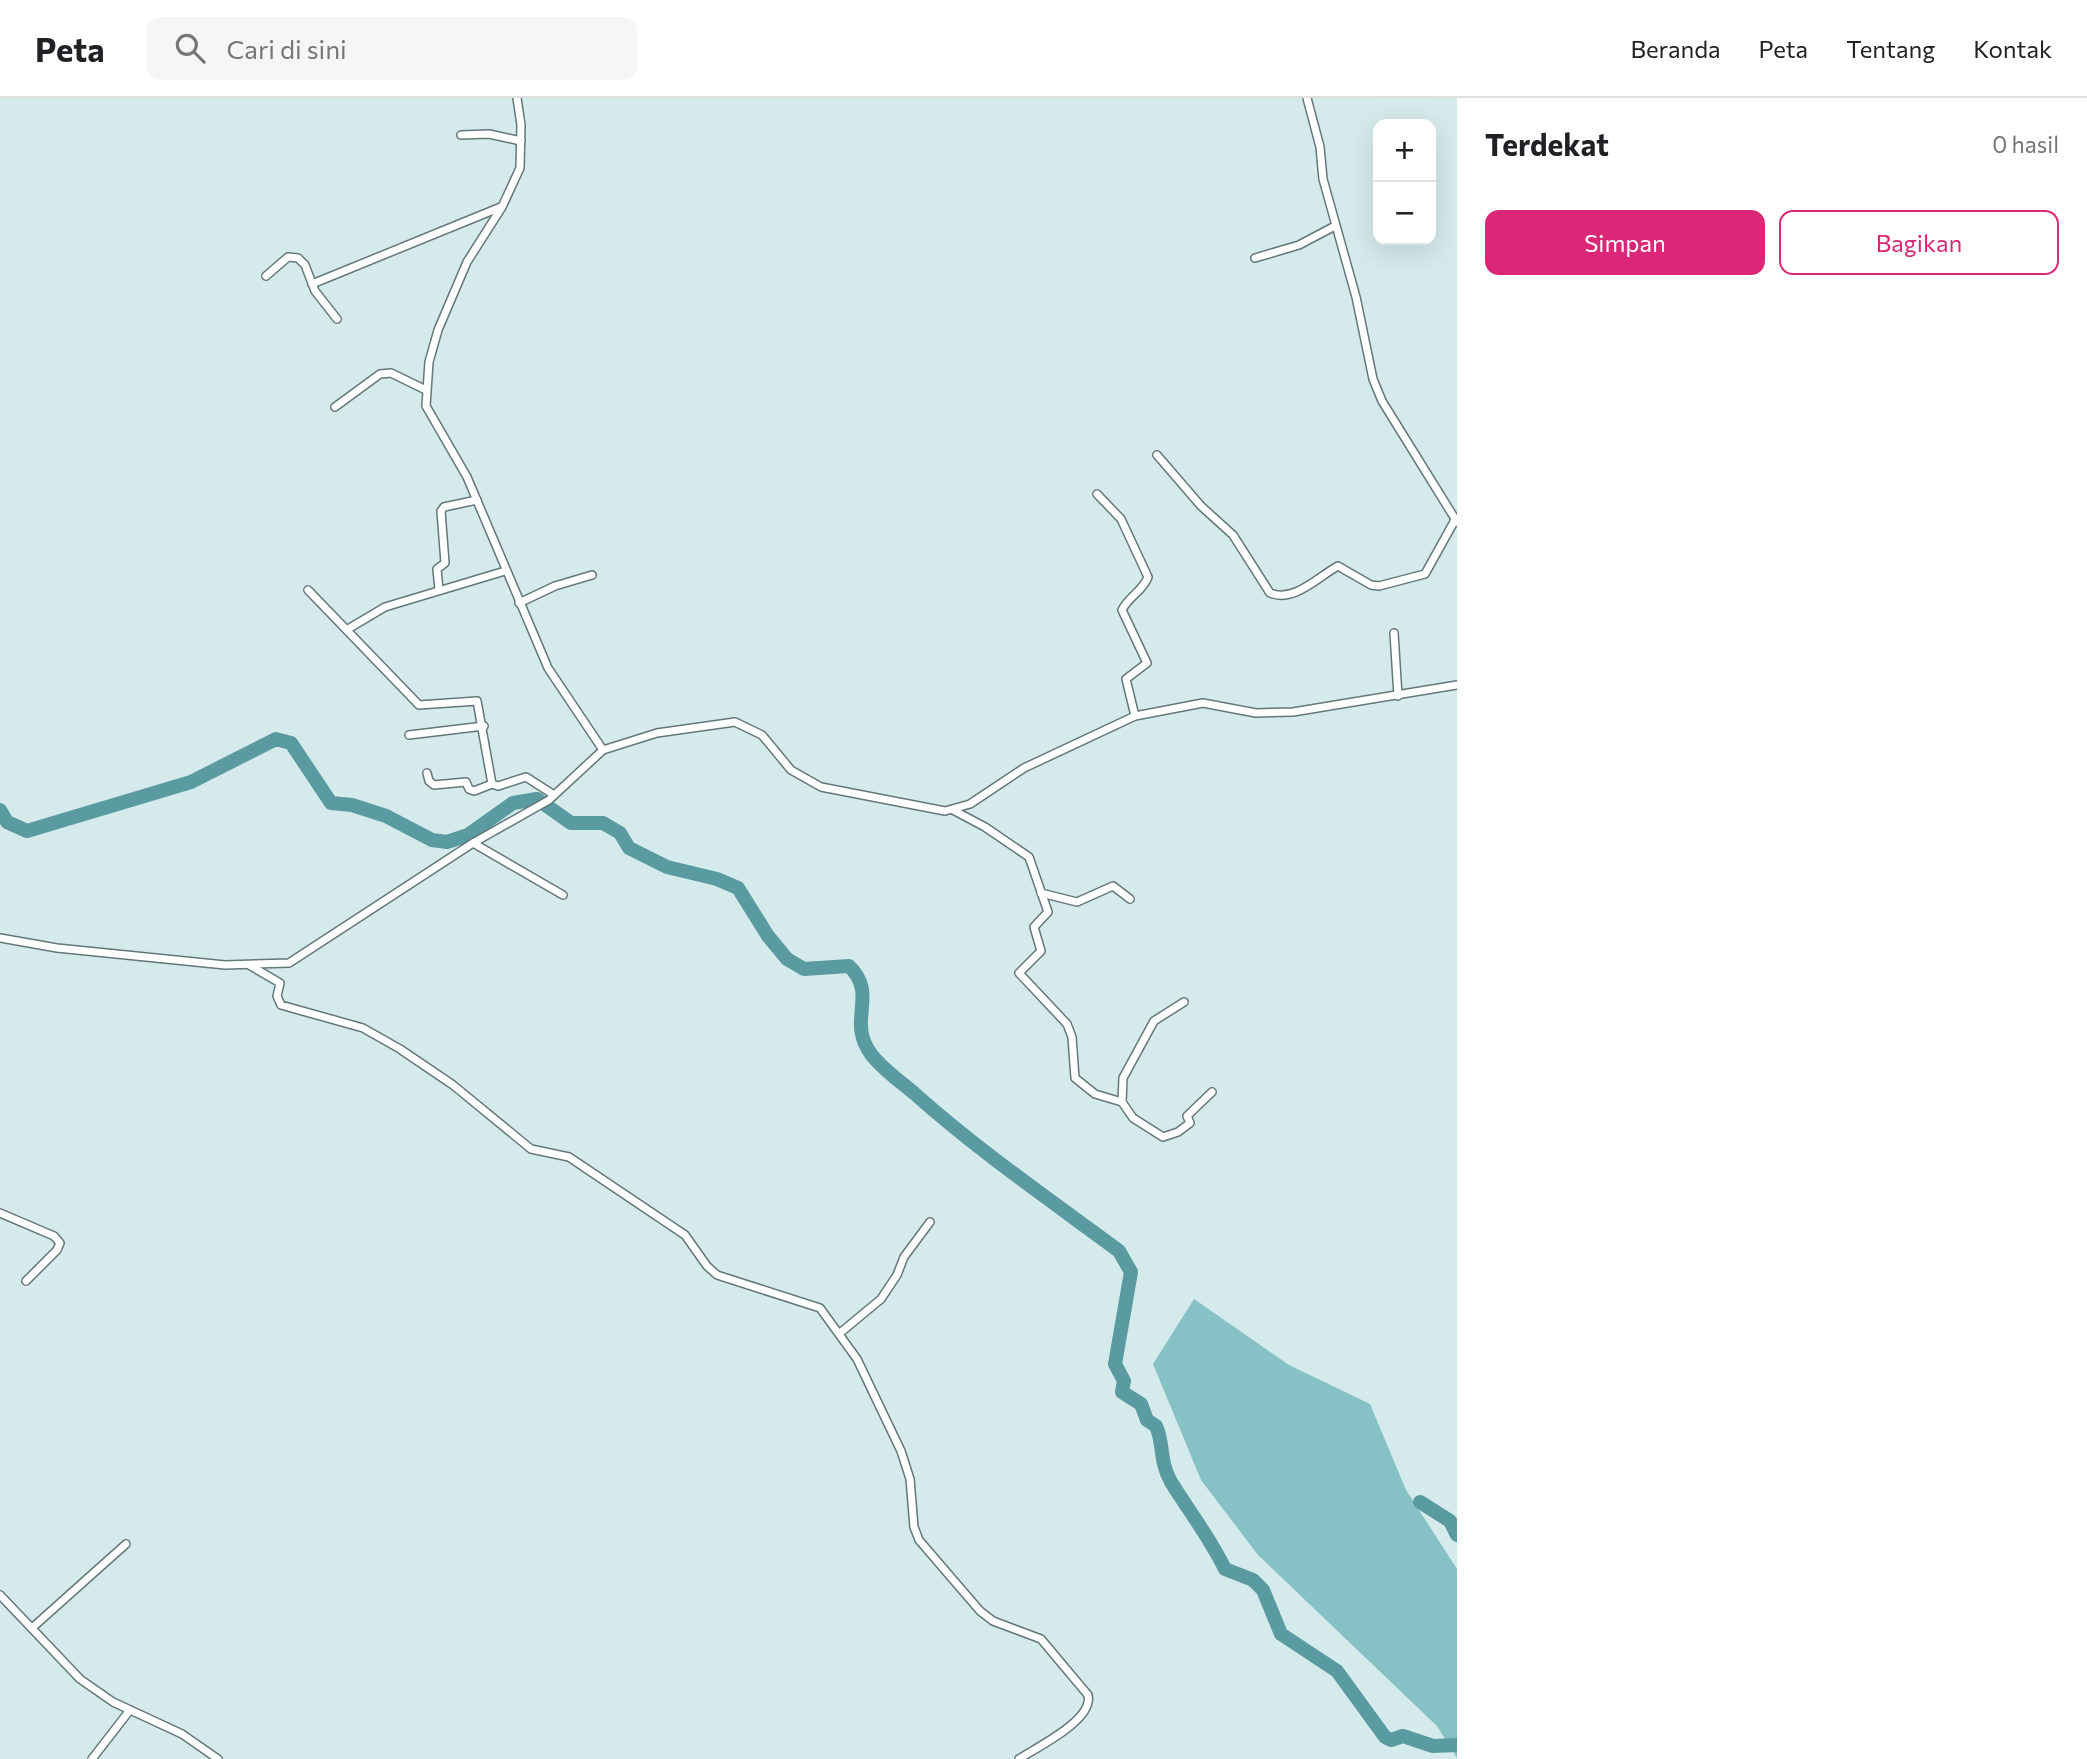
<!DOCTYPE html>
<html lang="id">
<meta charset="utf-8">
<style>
:root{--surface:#fff;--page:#f6f6f6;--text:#202124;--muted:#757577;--line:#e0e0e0;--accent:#db2777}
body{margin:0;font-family:Commissioner,sans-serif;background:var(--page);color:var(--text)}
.controls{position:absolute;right:21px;top:21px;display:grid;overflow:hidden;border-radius:14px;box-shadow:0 7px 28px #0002}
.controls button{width:63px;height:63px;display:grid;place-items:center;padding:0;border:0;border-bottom:2px solid var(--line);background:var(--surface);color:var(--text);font:35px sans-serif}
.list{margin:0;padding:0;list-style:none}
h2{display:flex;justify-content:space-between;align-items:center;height:91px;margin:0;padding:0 28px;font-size:30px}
h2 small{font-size:23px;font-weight:400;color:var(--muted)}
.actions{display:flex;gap:14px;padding:21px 28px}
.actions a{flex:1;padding:16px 0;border:2px solid var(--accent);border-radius:14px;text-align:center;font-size:24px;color:var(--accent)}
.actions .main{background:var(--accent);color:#fff}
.icon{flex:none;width:38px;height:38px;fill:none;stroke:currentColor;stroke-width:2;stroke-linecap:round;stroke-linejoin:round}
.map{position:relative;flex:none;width:1457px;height:1661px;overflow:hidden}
header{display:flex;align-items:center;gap:42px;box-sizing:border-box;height:98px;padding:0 35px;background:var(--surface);border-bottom:2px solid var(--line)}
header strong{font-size:33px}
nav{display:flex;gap:38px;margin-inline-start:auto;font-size:24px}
.search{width:490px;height:63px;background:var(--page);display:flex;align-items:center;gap:18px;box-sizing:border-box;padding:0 24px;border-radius:14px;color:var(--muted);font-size:26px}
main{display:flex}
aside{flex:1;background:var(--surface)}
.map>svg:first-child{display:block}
.green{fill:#86c1c6}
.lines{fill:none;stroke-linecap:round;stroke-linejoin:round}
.river{stroke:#599ba1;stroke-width:14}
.street-casing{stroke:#647779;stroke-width:10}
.street{stroke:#fff;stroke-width:7}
</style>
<header>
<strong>Peta</strong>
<div class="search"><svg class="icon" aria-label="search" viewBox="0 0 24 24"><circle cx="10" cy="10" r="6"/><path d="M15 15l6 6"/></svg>Cari di sini</div>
<nav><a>Beranda</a><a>Peta</a><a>Tentang</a><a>Kontak</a></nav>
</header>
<main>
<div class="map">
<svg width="1457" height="1661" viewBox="0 0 1457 1661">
<rect width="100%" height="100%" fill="#d5eaeb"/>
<!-- green -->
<polygon class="green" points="1194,1201 1289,1267 1370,1306 1406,1392 1457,1471 1457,1660 1437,1628 1258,1457 1201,1382 1153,1266"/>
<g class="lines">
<!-- river -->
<g class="river">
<path d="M0,712l7,12 20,9 164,-49 85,-43 15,4 40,60 21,2 34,11 46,24 15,2 21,-7 45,-32 24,-4 34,24h32l17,10 9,15 38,19 50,12 21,9 30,48 19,23 17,10 45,-3c30,29 -3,54 22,88 11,15 30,28 44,40 64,57 135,106 204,157l12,21 -16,92 9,17 -2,11 19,12 6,16 9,6c8,17 3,35 15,56 18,29 39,56 54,87l28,11 10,10 18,44 56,37 48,66 6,3 12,-4 30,10 24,-1"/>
<polyline points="1420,1404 1450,1423 1457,1437"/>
</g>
<!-- street casing -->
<g class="street-casing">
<g id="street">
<polyline points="517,0 521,27 520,70 502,109 467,164 438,232 429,264 426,308 467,379 548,570 603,652"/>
<polyline points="1307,0 1320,49 1323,81 1356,199 1373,281 1382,303 1457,424"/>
<polyline points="461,37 489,36 521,43"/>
<polyline points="1255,160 1299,147 1335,128"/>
<polyline points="266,178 288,159 298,160 305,167 315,193 337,221"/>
<polyline points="312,186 501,109"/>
<polyline points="335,309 380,276 391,275 426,292"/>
<path d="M1157,357l44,51 32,29 37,58c24,10 49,-17 68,-27l33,19 8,1 46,-12 30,-54"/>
<path d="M1097,396l24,25 27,58c-5,14 -19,19 -26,33l25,53 -21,16 9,37"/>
<polyline points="308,492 419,607 477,603 492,686 498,688 526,679 554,697"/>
<polyline points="439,492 437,471 445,465 441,413 444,409 477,402"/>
<polyline points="519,505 555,488 592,477"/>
<polyline points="348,531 385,509 505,473"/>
<polyline points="1394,535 1398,598"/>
<polyline points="409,637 484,628"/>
<polyline points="427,675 429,683 434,687 466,684 469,691 474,693 492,686"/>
<polyline points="953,712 985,729 1029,759 1048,814 1034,829 1041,853 1019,875 1067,926 1072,939 1075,980 1095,996 1122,1004 1133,1020 1163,1039 1178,1034 1190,1025 1187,1018 1212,994"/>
<polyline points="473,745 563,797"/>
<polyline points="1041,795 1077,804 1113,788 1130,801"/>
<polyline points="0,840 57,850 225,867 289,865 473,745 549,702 603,652 657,635 735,624 762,637 791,672 821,689 945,713 970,706 1024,670 1135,618 1203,605 1256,615 1293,614 1457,587"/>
<path d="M249,867l31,18 -3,13 4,9 82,23 37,21 53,36 78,64 38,8 116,78 22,31 10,9 103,33 37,51 44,92 9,28 4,48 5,13 61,71 13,10 48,18 47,56c6,25 -51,52 -69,64"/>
<polyline points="1122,1004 1123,980 1154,923 1184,904"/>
<polyline points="0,1115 54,1138 60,1145 57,1152 26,1183"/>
<polyline points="840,1235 881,1201 897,1177 904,1159 930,1124"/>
<polyline points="0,1497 80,1581 113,1604 182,1636 218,1661"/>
<polyline points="32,1530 126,1446"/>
<polyline points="92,1661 130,1612"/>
</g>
</g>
<!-- street -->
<use href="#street" class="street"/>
</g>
</svg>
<div class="controls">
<button>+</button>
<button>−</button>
</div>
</div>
<aside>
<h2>Terdekat<small>0 hasil</small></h2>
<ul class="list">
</ul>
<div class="actions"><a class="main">Simpan</a><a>Bagikan</a></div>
</aside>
</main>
